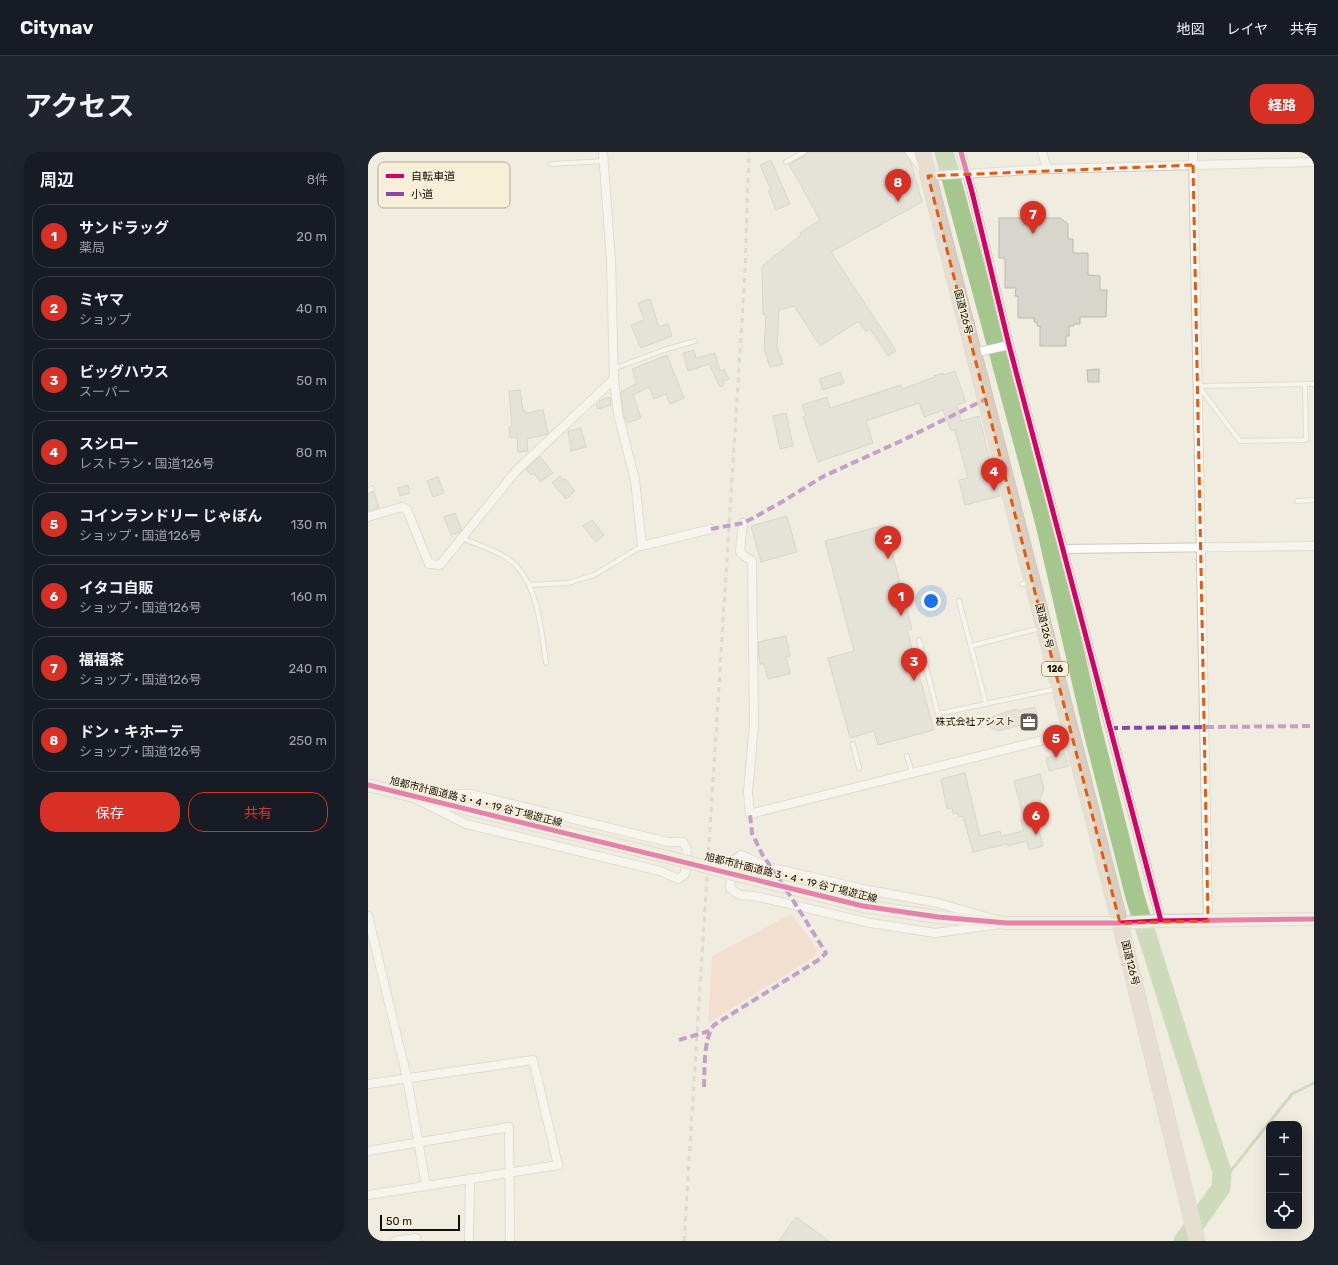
<!DOCTYPE html>
<html lang="ja">
<meta charset="utf-8">
<style>
:root{--surface:#171b24;--page:#20242c;--text:#f1f3f6;--muted:#9ea1a6;--line:#363941;--accent:#d93025}
body{margin:0;font-family:Rubik,"Noto Sans JP",sans-serif;background:var(--page);color:var(--text)}
.controls{position:absolute;right:12px;bottom:12px;display:grid;overflow:hidden;border-radius:8px;box-shadow:0 4px 16px #0002}
.controls button{width:36px;height:36px;display:grid;place-items:center;padding:0;border:0;border-bottom:1px solid var(--line);background:var(--surface);color:var(--text);font:20px sans-serif}
.scale{position:absolute;left:12px;bottom:10px;width:80px;box-sizing:border-box;padding-left:4px;border:2px solid #120f08;border-top:0;font-size:11px;line-height:14px;white-space:nowrap;color:#120f08;-webkit-text-stroke:3px #f8efd9;paint-order:stroke}
.you{position:absolute;left:563px;top:449px;width:14px;height:14px;margin:-10px;border:3px solid #fff;border-radius:50%;background:#1a73e8;box-shadow:0 0 0 6px #1a73e833}
.badge{display:grid;place-items:center;width:26px;height:26px;border-radius:50%;background:var(--accent);color:#fff;font-size:13px;font-weight:700}
.pin{position:absolute;translate:-50% -33px;filter:drop-shadow(0 1px 2px #0008)}
.pin::after{content:'';position:absolute;top:21px;width:14px;height:12px;background:inherit;clip-path:polygon(0 0,100% 0,50% 100%)}
.list{margin:0;padding:0;list-style:none}
h2{display:flex;justify-content:space-between;align-items:center;height:52px;margin:0;padding:0 16px;font-size:17px}
h2 small{font-size:13px;font-weight:400;color:var(--muted)}
.list li{display:grid;grid-template-columns:26px 1fr auto;gap:12px;align-items:center;box-sizing:border-box;height:64px;margin:0 8px 8px;padding:0 8px;border:1px solid var(--line);border-radius:16px}
.list b{display:block;font-size:15px;white-space:nowrap}
.list p{margin:0;font-size:13px;white-space:nowrap;color:var(--muted)}
.list em{font-size:13px;font-style:normal;color:var(--muted)}
.actions{display:flex;gap:8px;padding:12px 16px}
.actions a{flex:1;padding:9px 0;border:1px solid var(--accent);border-radius:16px;text-align:center;font-size:14px;color:var(--accent)}
.actions .main{background:var(--accent);color:#fff}
.icon{flex:none;width:22px;height:22px;fill:none;stroke:currentColor;stroke-width:2;stroke-linecap:round;stroke-linejoin:round}
.map{position:relative;flex:none;width:946px;height:1089px;overflow:hidden;border-radius:16px}
header{display:flex;align-items:center;gap:24px;box-sizing:border-box;height:56px;padding:0 20px;background:var(--surface);border-bottom:1px solid var(--line)}
header strong{font-size:19px}
nav{display:flex;gap:22px;margin-inline-start:auto;font-size:14px}
.intro{display:flex;align-items:center;justify-content:space-between;box-sizing:border-box;height:96px;padding:0 24px}
h1{margin:0;font-size:28px}
.button{padding:10px 18px;border-radius:16px;background:var(--accent);color:#fff;font-size:14px;font-weight:700}
main{display:flex;gap:24px;padding:0 24px}
aside{flex:1;background:var(--surface);border-radius:16px;box-shadow:0 4px 16px #0002}
.map>svg:first-child{display:block}
.green{fill:#f5cfbc}
.lines{fill:none;stroke-linecap:round;stroke-linejoin:round}
.stream{stroke:#a5c68d;stroke-width:3}
.river{stroke:#a5c68d;stroke-width:19}
.building{fill:#d8d6cc;stroke:#bbb9b0}
.lane-casing{stroke:#ccc8bf;stroke-width:6}
.street-casing{stroke:#ccc8bf;stroke-width:10}
.secondary-casing{stroke:#ccc8bf;stroke-width:14}
.highway-casing{stroke:#cbc8c2;stroke-width:17}
.lane{stroke:#fdfcfa;stroke-width:4}
.street{stroke:#fdfcfa;stroke-width:8}
.secondary{stroke:#f2eee8;stroke-width:12}
.highway{stroke:#d8cdbe;stroke-width:15}
.rail{stroke:#c1c0bd;stroke-width:3;stroke-dasharray:5 5;stroke-linecap:butt}
.secondary-bridge-casing{stroke:#ccc8bf;stroke-width:14;stroke-linecap:butt}
.secondary-bridge{stroke:#f2eee8;stroke-width:12}
.quiet{stroke:#8e44ad;stroke-width:4;stroke-dasharray:8 4;stroke-linecap:butt}
.cycleway-casing{stroke:#f8efd9;stroke-width:8}
.cycleway{stroke:#d6006c;stroke-width:5}
.marked{fill:none;stroke:#e8590c;stroke-width:3;stroke-dasharray:8 5;stroke-linejoin:round}
.labels{text-anchor:middle;dominant-baseline:central;stroke-width:3;stroke-linejoin:round;paint-order:stroke}
.shield{fill:#f8efd9;stroke:#575247;stroke-width:1}
.shield-label{font-size:9px;font-weight:bold;fill:#120f08}
.street-label{font-size:10px;fill:#120f08;stroke:#f8efd9}
.poi-label{font-size:10px;fill:#120f08;stroke:#f8efd9;text-anchor:end}
.key{fill:#f8efd9;stroke:#b3ac9a;stroke-width:1}
.key-label{font-size:11px;fill:#120f08}
</style>
<header>
<strong>Citynav</strong>
<nav><a>地図</a><a>レイヤ</a><a>共有</a></nav>
</header>
<div class="intro"><h1>アクセス</h1><a class="button">経路</a></div>
<main>
<aside>
<h2>周辺<small>8件</small></h2>
<ul class="list">
<li><span class="badge">1</span><div><b>サンドラッグ</b><p>薬局</p></div><em>20 m</em></li>
<li><span class="badge">2</span><div><b>ミヤマ</b><p>ショップ</p></div><em>40 m</em></li>
<li><span class="badge">3</span><div><b>ビッグハウス</b><p>スーパー</p></div><em>50 m</em></li>
<li><span class="badge">4</span><div><b>スシロー</b><p>レストラン · 国道126号</p></div><em>80 m</em></li>
<li><span class="badge">5</span><div><b>コインランドリー じゃぼん</b><p>ショップ · 国道126号</p></div><em>130 m</em></li>
<li><span class="badge">6</span><div><b>イタコ自販</b><p>ショップ · 国道126号</p></div><em>160 m</em></li>
<li><span class="badge">7</span><div><b>福福茶</b><p>ショップ · 国道126号</p></div><em>240 m</em></li>
<li><span class="badge">8</span><div><b>ドン・キホーテ</b><p>ショップ · 国道126号</p></div><em>250 m</em></li>
</ul>
<div class="actions"><a class="main">保存</a><a>共有</a></div>
</aside>
<div class="map">
<svg width="946" height="1089" viewBox="0 0 946 1089">
<rect width="100%" height="100%" fill="#f1ece0"/>
<!-- green -->
<polygon class="green" points="423,762 450,797 446,805 340,871 344,804"/>
<g class="lines">
<!-- stream -->
<polyline class="stream" points="854,1030 924,942 946,931"/>
<!-- river -->
<polyline class="river" points="576,0 677,372 725,580 767,745 839,974 854,1020 853,1036 815,1089"/>
</g>
<!-- building -->
<g class="building">
<polygon points="439,0 537,0 543,11 554,50 463,100 528,199 520,204 502,177 498,180 491,169 452,194 426,154 411,158 409,194 415,212 402,215 396,197 398,162 395,163 394,114 433,83 432,81 452,68 421,12 438,3"/>
<polygon points="403,8 422,52 408,58 400,39 403,38 392,13"/>
<polygon points="631,66 692,66 700,72 700,87 705,87 705,101 720,101 720,123 732,124 732,138 739,138 738,165 712,165 712,172 706,172 706,174 701,174 701,184 698,184 698,194 672,194 672,174 669,174 669,170 666,170 666,166 650,166 650,144 647,144 648,136 637,136 637,106 631,106"/>
<polygon points="282,147 291,175 300,172 304,184 273,196 263,173 276,168 270,151"/>
<polygon points="326,198 328,206 347,201 352,219 356,217 361,227 355,230 356,233 352,235 341,212 320,219 315,201"/>
<polygon points="299,203 316,246 302,252 298,242 286,247 281,235 265,243 273,266 259,271 255,261 253,240 269,231 264,217"/>
<polygon points="731,217 731,230 720,230 719,218"/>
<polygon points="587,219 598,250 589,253 593,269 611,264 623,312 621,313 626,331 628,330 632,344 597,353 591,328 600,326 587,278 583,279 575,258 556,265 551,251 498,269 505,291 450,310 435,265 438,264 434,253 459,245 462,256 533,233 534,237 567,225 566,224 575,221 575,223"/>
<polygon points="472,220 476,231 455,238 451,227"/>
<polygon points="152,238 155,259 158,259 158,261 175,258 180,282 159,287 160,299 150,300 149,285 142,286 141,275 144,274 141,239"/>
<polygon points="241,245 241,246 243,246 243,253 230,257 228,253 232,251 231,249"/>
<polygon points="418,261 425,294 412,297 405,264"/>
<polygon points="213,276 218,295 203,299 200,279"/>
<polygon points="172,304 185,321 172,330 166,321 163,323 158,317"/>
<polygon points="192,324 195,328 197,327 207,339 198,347 184,331"/>
<polygon points="70,325 76,341 65,345 59,329"/>
<polygon points="40,333 42,341 32,344 30,336"/>
<polygon points="6,340 11,356 0,359 0,341"/>
<polygon points="87,361 94,378 92,380 83,383 76,365"/>
<polygon points="419,364 429,400 393,410 383,374"/>
<polygon points="224,368 236,383 228,390 215,374"/>
<polygon points="517,373 544,477 539,478 566,578 510,593 506,579 482,586 460,506 486,499 457,389"/>
<polygon points="418,484 422,504 418,505 422,522 400,527 396,512 392,512 391,505 390,490"/>
<polygon points="667,555 671,571 658,575 657,572 630,579 623,576 621,573 621,570 625,564 649,557 650,559"/>
<polygon points="697,601 701,614 681,619 678,606"/>
<polygon points="597,621 612,684 632,679 633,684 656,679 653,668 656,667 646,629 672,622 676,637 672,648 674,657 666,659 675,694 661,698 659,689 640,694 639,692 605,700 595,664 591,665 590,661 585,662 584,656 579,657 573,627"/>
<polygon points="428,1065 461,1089 411,1089"/>
</g>
<g class="lines">
<!-- lane casing -->
<g class="lane-casing">
<g id="lane">
<polyline points="418,10 436,0"/>
<polyline points="183,12 236,9"/>
<polyline points="245,217 296,198 327,189"/>
<polyline points="830,234 946,232"/>
<polyline points="831,235 872,289 938,288 937,232"/>
<polyline points="0,338 4,337"/>
<polyline points="929,349 946,348"/>
<path d="M94,386c14,6 30,11 43,19 33,19 36,72 41,106"/>
<polyline points="654,432 662,430"/>
<polyline points="161,433 200,431 226,423 274,394"/>
<polyline points="591,449 618,552"/>
<polyline points="551,488 570,562 688,537"/>
<polyline points="603,494 673,476"/>
<polyline points="485,592 491,616"/>
<polyline points="539,604 544,621"/>
</g>
</g>
<!-- street casing -->
<g class="street-casing">
<g id="street">
<polyline points="235,0 243,109 246,227 250,262 267,328 274,394 343,377"/>
<polyline points="542,0 560,24 679,17 946,10"/>
<polyline points="593,0 604,40 641,193 793,769"/>
<polyline points="674,0 679,17"/>
<polyline points="825,0 840,769"/>
<polyline points="606,201 641,193"/>
<polyline points="0,365 30,356 35,355 39,358 61,412 72,413 148,319 246,227"/>
<polyline points="375,371 372,399 375,403 384,409 386,572 380,640 382,662 703,581"/>
<polyline points="695,397 946,394"/>
<polygon points="38,642 102,642 300,690 315,690 319,697 317,722 310,727 292,719 98,672"/>
<polygon points="373,703 401,715 495,737 570,751 639,771 567,781 502,771 387,744 371,743 362,736 365,709"/>
<polyline points="0,764 39,926 58,1034"/>
<polyline points="0,932 165,908 190,1013 0,1043"/>
<polyline points="0,999 141,975 142,1089"/>
<polyline points="27,1089 48,1086 49,1089"/>
<polyline points="101,1089 102,1026"/>
</g>
</g>
<!-- secondary casing -->
<g class="secondary-casing">
<g id="secondary">
<polyline points="0,633 308,707"/>
<polyline points="369,723 495,754 570,765 639,771 752,771 789,769 946,767"/>
</g>
</g>
<!-- highway casing -->
<g class="highway-casing">
<polyline id="highway" points="554,0 752,771 829,1089"/>
</g>
<!-- lane -->
<use href="#lane" class="lane"/>
<!-- street -->
<use href="#street" class="street"/>
<!-- secondary -->
<use href="#secondary" class="secondary"/>
<!-- highway -->
<use href="#highway" class="highway"/>
<!-- rail -->
<polyline class="rail" points="316,1089 377,121 381,0"/>
<!-- secondary-bridge casing -->
<g class="secondary-bridge-casing">
<polyline id="secondary-bridge" points="308,707 369,723"/>
</g>
<!-- secondary-bridge -->
<use href="#secondary-bridge" class="secondary-bridge"/>
<!-- quiet -->
<g class="quiet">
<polyline points="343,377 375,371 385,366 412,351 456,324 533,289 618,247"/>
<polyline points="742,576 946,574"/>
<polyline points="311,888 341,879"/>
<path d="M336,935c1,-18 -1,-48 10,-62l106,-66 6,-6 -35,-56 -29,-43 -10,-21 -2,-19"/>
</g>
<!-- cycleway casing -->
<g class="cycleway-casing">
<g id="cycleway">
<polyline points="593,0 604,40 641,193 793,769"/>
<polyline points="0,633 495,754 570,765 639,771 752,771 789,769 946,767"/>
</g>
</g>
<!-- cycleway -->
<use href="#cycleway" class="cycleway"/>
</g>
<!-- marked area -->
<path d="M0 0H946V1089H0ZM825,13l15,756 -88,2 -192,-747z" fill="#f1ece0" fill-opacity=".55" fill-rule="evenodd"/>
<path class="marked" d="M825,13l15,756 -88,2 -192,-747z"/>
<!-- icons -->
<defs>
<g id="office-square" transform="scale(1)"><rect x="-9" y="-9" width="18" height="18" rx="4" fill="#605c54" stroke="#f8efd9"/><path d="M-6-3h4V-5.5h4V-3h4V5H-6ZM-1-4.5V-3h2v-1.5ZM-6 0V1H6V0Z" fill="#fff"/></g>
</defs>
<g fill-rule="evenodd">
<use href="#office-square" x="661" y="570"/>
</g>
<g class="labels">
<!-- shield labels -->
<rect class="shield" x="674" y="510" width="26" height="14" rx="3"/>
<g class="shield-label">
<text x="687" y="517">126</text>
</g>
<!-- street labels -->
<g class="street-label">
<text transform="translate(595 160) rotate(75)">国道126号</text>
<text transform="translate(676 474) rotate(76)">国道126号</text>
<text transform="translate(108 650) rotate(14)">旭都市計画道路 3・4・19 谷丁場遊正線</text>
<text transform="translate(423 726) rotate(14)">旭都市計画道路 3・4・19 谷丁場遊正線</text>
<text transform="translate(762 811) rotate(76)">国道126号</text>
</g>
<!-- poi labels -->
<g class="poi-label">
<text x="647" y="570">株式会社アシスト</text>
</g>
</g>
<!-- legend -->
<rect x="10" y="10" width="132" height="46" rx="6" class="key"/>
<rect x="18" y="22" width="18" height="4" fill="#d6006c"/>
<rect x="18" y="40" width="18" height="4" fill="#8e44ad"/>
<g class="key-label">
<text x="43" y="28">自転車道</text>
<text x="43" y="46">小道</text>
</g>
</svg>
<div class="controls">
<button>+</button>
<button>−</button>
<button><svg class="icon" aria-label="locate" viewBox="0 0 24 24"><circle cx="12" cy="12" r="6"/><path d="M12 2v4M12 18v4M2 12h4M18 12h4"/></svg></button>
</div>
<div class="scale">50 m</div>
<div class="you"></div>
<div class="pin badge" style="left:533px;top:464px">1</div>
<div class="pin badge" style="left:520px;top:407px">2</div>
<div class="pin badge" style="left:546px;top:529px">3</div>
<div class="pin badge" style="left:626px;top:339px">4</div>
<div class="pin badge" style="left:688px;top:606px">5</div>
<div class="pin badge" style="left:668px;top:683px">6</div>
<div class="pin badge" style="left:665px;top:82px">7</div>
<div class="pin badge" style="left:530px;top:50px">8</div>
</div>
</main>
